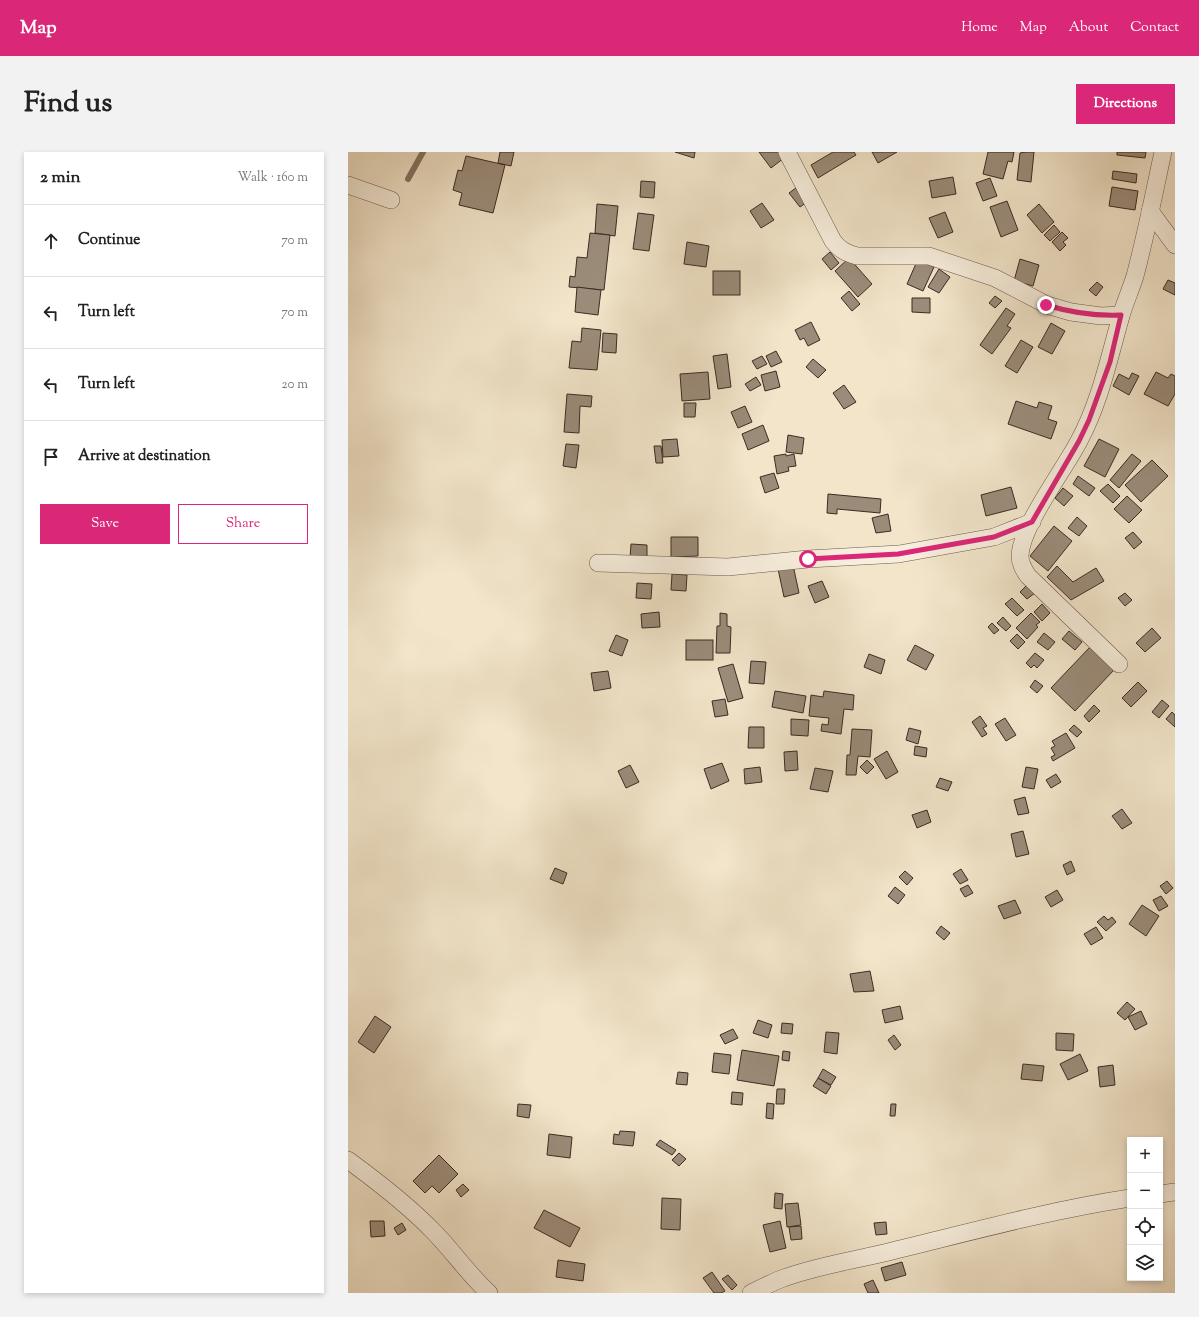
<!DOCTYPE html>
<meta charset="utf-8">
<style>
:root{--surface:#fff;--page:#f2f2f2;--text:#222;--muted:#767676;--line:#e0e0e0;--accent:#db2777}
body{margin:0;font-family:"Sorts Mill Goudy",serif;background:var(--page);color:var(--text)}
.controls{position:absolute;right:12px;bottom:12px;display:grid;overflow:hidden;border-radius:0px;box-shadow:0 2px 6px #0003}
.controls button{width:36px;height:36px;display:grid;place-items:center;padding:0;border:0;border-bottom:1px solid var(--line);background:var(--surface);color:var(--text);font:20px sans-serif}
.stop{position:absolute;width:12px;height:12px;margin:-9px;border:3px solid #db2777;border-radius:50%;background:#fff}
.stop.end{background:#db2777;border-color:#fff;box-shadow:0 1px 4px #0008}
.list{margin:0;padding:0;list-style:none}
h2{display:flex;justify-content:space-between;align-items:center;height:52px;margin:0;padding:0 16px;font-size:17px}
h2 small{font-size:13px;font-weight:400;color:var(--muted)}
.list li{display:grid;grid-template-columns:26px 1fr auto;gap:12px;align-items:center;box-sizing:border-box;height:72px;padding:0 16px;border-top:1px solid var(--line)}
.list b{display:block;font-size:15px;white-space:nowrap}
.list em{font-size:13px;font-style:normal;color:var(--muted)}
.actions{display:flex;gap:8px;padding:12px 16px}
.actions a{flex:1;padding:9px 0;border:1px solid var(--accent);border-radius:0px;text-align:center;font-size:14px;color:var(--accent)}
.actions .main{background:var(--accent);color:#fff}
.icon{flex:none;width:22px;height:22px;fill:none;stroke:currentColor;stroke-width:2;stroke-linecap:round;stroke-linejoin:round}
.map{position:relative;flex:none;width:827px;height:1141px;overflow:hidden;border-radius:0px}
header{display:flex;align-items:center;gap:24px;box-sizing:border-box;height:56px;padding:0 20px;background:var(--accent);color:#fff}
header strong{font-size:19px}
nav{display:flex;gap:22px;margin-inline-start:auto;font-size:14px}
.intro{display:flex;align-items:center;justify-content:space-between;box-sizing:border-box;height:96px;padding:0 24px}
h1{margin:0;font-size:28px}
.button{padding:10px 18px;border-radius:0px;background:var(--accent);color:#fff;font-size:14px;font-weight:700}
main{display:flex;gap:24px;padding:0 24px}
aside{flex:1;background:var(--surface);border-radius:0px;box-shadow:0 2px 6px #0003}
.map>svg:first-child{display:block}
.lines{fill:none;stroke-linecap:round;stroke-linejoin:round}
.stream{stroke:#847565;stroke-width:6}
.building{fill:#9b8c7a;stroke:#3c2b23}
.street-casing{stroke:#6a5a4d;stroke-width:18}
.street{stroke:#f7eedd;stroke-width:17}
.route{stroke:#db2777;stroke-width:5}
</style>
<header>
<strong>Map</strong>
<nav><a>Home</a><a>Map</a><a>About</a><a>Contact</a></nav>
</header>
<div class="intro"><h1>Find us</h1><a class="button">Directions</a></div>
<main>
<aside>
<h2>2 min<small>Walk · 160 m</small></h2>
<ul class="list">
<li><svg class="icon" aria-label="ahead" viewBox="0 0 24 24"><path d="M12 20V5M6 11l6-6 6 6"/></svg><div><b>Continue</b></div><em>70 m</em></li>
<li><svg class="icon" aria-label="left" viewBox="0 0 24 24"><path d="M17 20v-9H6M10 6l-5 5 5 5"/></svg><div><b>Turn left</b></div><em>70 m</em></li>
<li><svg class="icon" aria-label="left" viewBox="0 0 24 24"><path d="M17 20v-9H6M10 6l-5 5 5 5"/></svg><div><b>Turn left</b></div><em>20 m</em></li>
<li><svg class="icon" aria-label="arrive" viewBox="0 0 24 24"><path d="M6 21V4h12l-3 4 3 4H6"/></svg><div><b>Arrive at destination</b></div></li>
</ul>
<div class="actions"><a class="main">Save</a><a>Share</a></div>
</aside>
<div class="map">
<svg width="827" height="1141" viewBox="0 0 827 1141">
<rect width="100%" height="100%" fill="#f2e5ca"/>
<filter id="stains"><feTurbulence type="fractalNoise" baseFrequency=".005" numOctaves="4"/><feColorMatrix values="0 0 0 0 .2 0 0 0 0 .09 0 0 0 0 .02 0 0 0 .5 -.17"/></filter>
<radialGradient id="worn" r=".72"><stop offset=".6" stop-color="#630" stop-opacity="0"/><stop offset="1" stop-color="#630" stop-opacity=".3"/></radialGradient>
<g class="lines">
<!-- stream -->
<polyline class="stream" points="60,27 75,0"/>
</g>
<!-- building -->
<g class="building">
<polygon points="152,0 166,0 163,14 150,11"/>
<polygon points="327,0 347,0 346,6"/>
<polygon points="411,0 431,0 436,6 423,16"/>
<polygon points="485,0 506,0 508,3 470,26 463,13"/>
<polygon points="524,0 549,0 530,11"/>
<polygon points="640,0 666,0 664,10 660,9 655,27 635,22"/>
<polygon points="678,0 686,0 683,30 669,28 672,1"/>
<polygon points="769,0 798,0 797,6 769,3"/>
<polygon points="118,4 157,13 145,61 111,53 114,41 105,38 110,18 114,19"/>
<polygon points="765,19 789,22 788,31 764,27"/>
<polygon points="605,25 608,42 584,46 581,29"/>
<polygon points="642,26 649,44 635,49 628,31"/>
<polygon points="293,29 307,30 306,46 292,45"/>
<polygon points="452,33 462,48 452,55 441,41"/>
<polygon points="764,35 790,39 787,58 761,54"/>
<polygon points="659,49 670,78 653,85 642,55"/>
<polygon points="414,51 426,68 413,76 402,59"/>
<polygon points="249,52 270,54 267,84 247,81"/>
<polygon points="691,52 706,70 694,81 679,63"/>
<polygon points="597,60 605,80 590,86 581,66"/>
<polygon points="290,61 306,63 301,99 285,97"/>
<polygon points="706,73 712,80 702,89 696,83"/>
<polygon points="714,80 720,86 715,90 718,93 712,99 704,90"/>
<polygon points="242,81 262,83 256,138 221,135 222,124 227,125 229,105 239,106"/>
<polygon points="339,90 361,94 358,115 336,112"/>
<polygon points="482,100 491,111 483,118 474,107"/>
<polygon points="501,106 524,132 510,145 487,119"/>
<polygon points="570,107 586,115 575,139 559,132"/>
<polygon points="672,107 691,113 685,134 666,129"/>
<polygon points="591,117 602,125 591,141 580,135"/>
<rect x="365" y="119" width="27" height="24"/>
<polygon points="820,128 827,131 827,143 815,137"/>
<polygon points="749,130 755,135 748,144 741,138"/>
<polygon points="229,135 253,138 250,163 227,160"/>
<polygon points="501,139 512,152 504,159 493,146"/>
<polygon points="647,144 654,149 647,156 641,151"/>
<polygon points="564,146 582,146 582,161 564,160"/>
<polygon points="658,156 667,162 659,174 663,176 644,202 632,193"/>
<polygon points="463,170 472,188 460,194 456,186 452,188 447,178"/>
<polygon points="703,171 717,179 704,202 690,195"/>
<polygon points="234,176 253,178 249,218 221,216 224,189 233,190"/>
<polygon points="255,181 269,182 268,201 254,200"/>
<polygon points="673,188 685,195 669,221 657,214"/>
<polygon points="428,199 434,210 423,215 418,204"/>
<polygon points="379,202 383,235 370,237 365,204"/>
<polygon points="414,204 419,212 409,217 404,209"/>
<polygon points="465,207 478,218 470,226 458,215"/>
<polygon points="428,219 432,235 417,239 413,223"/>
<polygon points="360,220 362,247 334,249 332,222"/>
<polygon points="808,220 820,226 823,222 827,224 827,242 820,254 796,242"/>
<polygon points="784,221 791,224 781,243 765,234 771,222 781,227"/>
<polygon points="408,225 413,233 402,239 397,232"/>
<polygon points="496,233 508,250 496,257 485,241"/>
<polygon points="219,242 244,244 243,255 232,254 231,281 216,280"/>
<polygon points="668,249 689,256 691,250 704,254 700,267 709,270 703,287 660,272"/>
<polygon points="336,251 348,251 347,265 336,265"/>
<polygon points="397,254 404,270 390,276 383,260"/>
<polygon points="415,273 421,289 400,298 394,282"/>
<polygon points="440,283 456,286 454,302 438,300"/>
<polygon points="329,287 331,304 315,305 314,288"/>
<polygon points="751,287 771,297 757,325 736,314"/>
<polygon points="218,292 231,293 228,316 215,314"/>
<polygon points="306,294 313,294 315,311 308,311"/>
<polygon points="438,302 438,304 446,302 448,314 440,315 441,319 429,322 426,304"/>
<polygon points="784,302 793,309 771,336 762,328"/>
<polygon points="804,308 820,324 793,350 777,333"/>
<polygon points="426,321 431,336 417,341 412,325"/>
<polygon points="730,324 747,336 741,344 725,332"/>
<polygon points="760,332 772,344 765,351 752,339"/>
<polygon points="663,335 669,356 638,364 633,343"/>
<polygon points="715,336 725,344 716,354 707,346"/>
<polygon points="480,342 533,347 532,361 489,357 489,362 479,361"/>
<polygon points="779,344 794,358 781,371 766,357"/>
<polygon points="540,362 543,379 528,381 524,366"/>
<polygon points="729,365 739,374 731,384 720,376"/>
<polygon points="706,374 724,389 700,419 682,404"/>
<polygon points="785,380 794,390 786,397 777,386"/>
<polygon points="323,385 350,385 350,404 323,405"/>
<polygon points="283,392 299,393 299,407 282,406"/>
<polygon points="445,413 451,441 436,445 430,417"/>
<polygon points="709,414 725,430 748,416 756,429 723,448 699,425"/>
<polygon points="324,422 339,423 338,439 323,438"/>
<polygon points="474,429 481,445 467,451 460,434"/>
<polygon points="289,431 304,432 303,447 288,446"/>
<polygon points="679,433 687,441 679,447 672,440"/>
<polygon points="777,441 784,448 777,454 770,446"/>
<polygon points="664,446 676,458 669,464 657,452"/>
<polygon points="694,452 702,461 694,469 686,460"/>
<polygon points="311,460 312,475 294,476 293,462"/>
<polygon points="372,461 379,462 379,474 383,475 382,501 368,501 369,474 372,474"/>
<polygon points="683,461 692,470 688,473 690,475 679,487 668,476"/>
<polygon points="655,465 663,474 658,479 649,471"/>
<polygon points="644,471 651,478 646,482 640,475"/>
<polygon points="804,476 813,486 797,500 788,491"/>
<polygon points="721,479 734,490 727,498 714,487"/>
<polygon points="696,481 707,490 700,498 689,490"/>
<polygon points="669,482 677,490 670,497 662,489"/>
<polygon points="268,483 280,488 274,504 261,499"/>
<rect x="338" y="488" width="27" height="20"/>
<polygon points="567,493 586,503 578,518 559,508"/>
<polygon points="742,495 766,518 727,559 703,536"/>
<polygon points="687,501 696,508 689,516 686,513 683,516 678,511"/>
<polygon points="521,502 537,508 533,522 516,515"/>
<polygon points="403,509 418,510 416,532 401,531"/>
<polygon points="385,512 395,546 380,550 370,516"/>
<polygon points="260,519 263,536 246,539 243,521"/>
<polygon points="687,528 695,534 689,541 682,535"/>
<polygon points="790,530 799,539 783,555 774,546"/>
<polygon points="427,539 458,544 455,561 424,555"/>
<polygon points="476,539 506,543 505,558 496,557 493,582 473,579 474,572 480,573 481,566 461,564 463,543 475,545"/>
<polygon points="377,547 380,563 367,565 364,549"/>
<polygon points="814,548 821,554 811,566 804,560"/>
<polygon points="746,553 752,559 741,570 736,564"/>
<polygon points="824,560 827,563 827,575 818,567"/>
<polygon points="632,564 639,574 635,576 639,582 634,585 624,570"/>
<polygon points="657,566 668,583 658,589 647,572"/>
<polygon points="443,567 461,568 460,584 443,583"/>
<polygon points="726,573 734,580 729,585 721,578"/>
<polygon points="401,575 416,575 416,596 400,596"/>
<polygon points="561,576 573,579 570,592 558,588"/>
<polygon points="504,577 524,578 522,605 510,604 508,623 498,623 499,603 502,603"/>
<polygon points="718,581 727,596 705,609 703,605 707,603 703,596 707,594 704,589"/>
<polygon points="567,594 579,596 578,605 566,603"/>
<polygon points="449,599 450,618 437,619 436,600"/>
<polygon points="539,599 550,620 538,627 526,607"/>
<polygon points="519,608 526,615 519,622 512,615"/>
<polygon points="374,611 381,629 363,637 356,617"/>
<polygon points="282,613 291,630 278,636 270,619"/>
<polygon points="412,615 414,630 397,632 396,617"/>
<polygon points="678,615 690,617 686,637 674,635"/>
<polygon points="467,616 485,619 480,640 462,637"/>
<polygon points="708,622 713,630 703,636 698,628"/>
<polygon points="592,626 604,630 600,639 588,635"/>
<polygon points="677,645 681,661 670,663 666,648"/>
<polygon points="774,657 784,671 774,677 764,664"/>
<polygon points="579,658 583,670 569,676 564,663"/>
<polygon points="675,679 681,702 668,705 663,682"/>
<polygon points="723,709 727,719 719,723 715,713"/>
<polygon points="207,716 219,721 215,732 202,727"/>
<polygon points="613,717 620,728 612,732 605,722"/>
<polygon points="557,719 565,726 559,733 551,725"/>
<polygon points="819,729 825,736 818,742 812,734"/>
<polygon points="620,733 625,741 617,745 612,737"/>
<polygon points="547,735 557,743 550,752 540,744"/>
<polygon points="709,738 715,748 703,755 697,745"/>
<polygon points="813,744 820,754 811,759 805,748"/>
<polygon points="667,748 673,761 656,767 650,754"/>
<polygon points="794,753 811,764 798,784 781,772"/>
<polygon points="756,764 760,768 764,765 768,770 758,779 749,770"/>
<polygon points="593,774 602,781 596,788 588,781"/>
<polygon points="748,775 755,786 743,793 736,782"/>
<polygon points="522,819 526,839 506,840 502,822"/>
<polygon points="779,850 787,857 777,868 769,861"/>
<polygon points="552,854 555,867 537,871 534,858"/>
<polygon points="793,859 799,872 787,878 780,865"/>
<polygon points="27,864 43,875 26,901 10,890"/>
<polygon points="410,868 424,873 420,886 405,881"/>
<polygon points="434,871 445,872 444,882 433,881"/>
<polygon points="385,877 390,886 377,892 372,883"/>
<polygon points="478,880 491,881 489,902 476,900"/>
<polygon points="708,881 726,882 725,899 708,898"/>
<polygon points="546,883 553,893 547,898 540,888"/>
<polygon points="394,898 431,904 426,934 389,928"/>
<polygon points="435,899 442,900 441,909 434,908"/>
<polygon points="366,901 383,903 381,922 364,920"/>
<polygon points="732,902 740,919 720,928 712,912"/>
<polygon points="675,912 696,914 694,929 673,927"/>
<polygon points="765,913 767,933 752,935 750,915"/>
<polygon points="475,917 488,925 483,933 470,926"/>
<polygon points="330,920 340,921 339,933 328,932"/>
<polygon points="470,926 483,934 478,942 465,934"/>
<polygon points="429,937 437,937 436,952 428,952"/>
<polygon points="384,940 395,941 394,953 383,952"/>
<polygon points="419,951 426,952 425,967 418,966"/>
<polygon points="170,952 183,953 181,966 169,964"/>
<polygon points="543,952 548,952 547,964 542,964"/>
<polygon points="272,979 287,980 285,994 265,992 266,982 271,983"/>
<polygon points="201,982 224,985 222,1006 199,1003"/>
<polygon points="312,988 328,998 324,1003 308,993"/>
<polygon points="331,1001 338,1007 331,1014 324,1008"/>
<polygon points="91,1003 110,1022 91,1041 84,1034 77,1041 65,1029"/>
<polygon points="115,1032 121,1038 113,1045 108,1038"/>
<polygon points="427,1041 435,1042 434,1057 426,1056"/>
<polygon points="314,1046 333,1047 332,1078 313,1077"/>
<polygon points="450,1051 453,1073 439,1075 437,1052"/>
<polygon points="196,1058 232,1076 222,1095 186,1076"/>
<polygon points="22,1069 36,1069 37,1084 23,1085"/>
<polygon points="432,1069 438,1096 422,1100 415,1073"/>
<polygon points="538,1070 539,1082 528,1083 526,1071"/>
<polygon points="54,1071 58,1078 50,1083 46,1076"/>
<polygon points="453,1074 454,1087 443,1088 441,1075"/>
<polygon points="210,1108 237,1112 235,1129 208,1125"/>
<polygon points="554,1110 558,1123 537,1129 533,1116"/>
<polygon points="364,1120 377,1139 373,1141 366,1141 355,1126"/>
<polygon points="380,1123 389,1133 384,1138 374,1127"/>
<polygon points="525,1128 531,1141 520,1141 516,1132"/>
</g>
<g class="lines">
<!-- street casing -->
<g class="street-casing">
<g id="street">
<path d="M439,0l46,89c7,9 13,12 24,15h72l66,22 52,27 24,7 30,4 20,-1"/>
<polyline points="0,33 43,48"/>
<polyline points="802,59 827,93"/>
<polyline points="250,411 380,415 460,407 551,402 646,385 684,370"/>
<path d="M771,512l-91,-88c-4,-6 -8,-12 -8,-20 1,-30 44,-86 59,-115 21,-39 30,-83 42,-125 4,-14 10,-27 14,-40 11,-41 19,-83 28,-124"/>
<path d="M0,1008c30,22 60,45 85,71 20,20 35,43 56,62"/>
<polyline points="812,1042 827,1040"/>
<path d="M403,1141c10,-5 20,-10 30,-14 37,-14 77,-19 115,-29 78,-19 155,-40 234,-52"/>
</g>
</g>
<!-- street -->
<use href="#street" class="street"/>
</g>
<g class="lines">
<!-- route -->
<path class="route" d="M460,407l90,-5 96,-17 38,-15 47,-81 10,-21 21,-58 11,-47c-26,1 -49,-2 -75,-10"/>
</g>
<rect width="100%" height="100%" filter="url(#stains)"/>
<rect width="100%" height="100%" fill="url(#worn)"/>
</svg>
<div class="controls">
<button>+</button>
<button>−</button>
<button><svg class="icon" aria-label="locate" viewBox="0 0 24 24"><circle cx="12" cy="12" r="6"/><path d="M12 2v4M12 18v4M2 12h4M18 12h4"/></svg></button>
<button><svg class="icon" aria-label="layers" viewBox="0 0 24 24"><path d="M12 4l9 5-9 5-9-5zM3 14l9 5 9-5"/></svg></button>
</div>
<div class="stop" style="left:460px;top:407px"></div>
<div class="stop end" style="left:698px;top:153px"></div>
</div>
</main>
